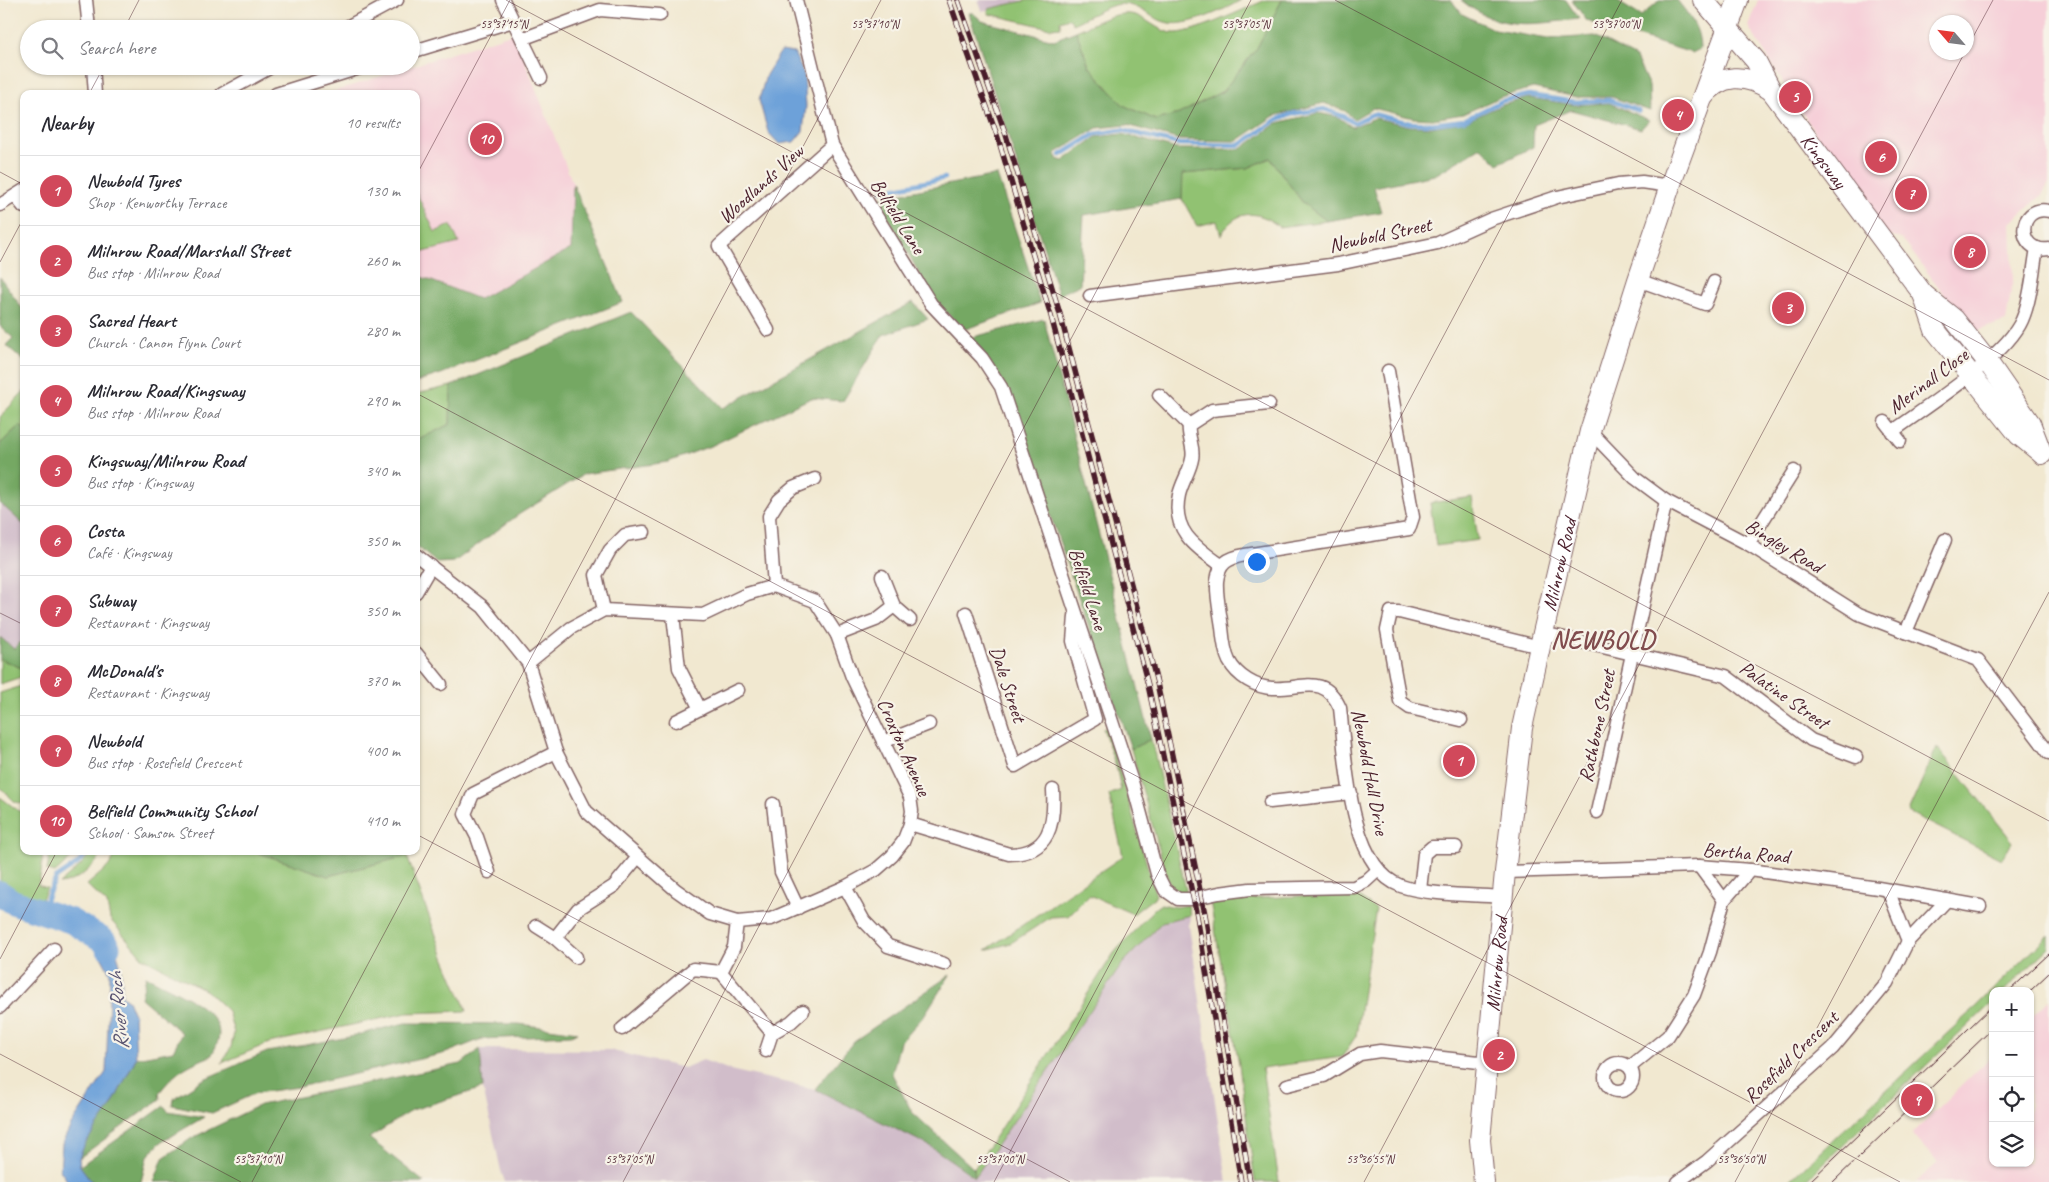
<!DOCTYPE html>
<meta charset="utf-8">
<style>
:root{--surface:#fff;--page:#f2f2f3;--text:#2b2b33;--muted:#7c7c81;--line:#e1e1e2;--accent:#d1495b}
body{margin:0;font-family:Caveat,sans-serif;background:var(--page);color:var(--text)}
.controls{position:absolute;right:15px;bottom:15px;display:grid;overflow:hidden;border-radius:10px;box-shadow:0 1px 4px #0004}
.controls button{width:45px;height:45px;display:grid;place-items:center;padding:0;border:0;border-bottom:1px solid var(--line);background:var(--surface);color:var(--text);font:25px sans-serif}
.compass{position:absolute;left:1929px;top:15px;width:45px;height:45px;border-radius:50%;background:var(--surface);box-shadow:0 1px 4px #0004;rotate:298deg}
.you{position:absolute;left:1256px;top:561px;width:18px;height:18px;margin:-12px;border:4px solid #fff;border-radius:50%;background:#1a73e8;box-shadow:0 0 0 8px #1a73e833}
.badge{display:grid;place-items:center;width:32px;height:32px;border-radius:50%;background:var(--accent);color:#fff;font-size:16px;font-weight:700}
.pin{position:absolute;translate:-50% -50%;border:2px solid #fff;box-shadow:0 1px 5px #0006}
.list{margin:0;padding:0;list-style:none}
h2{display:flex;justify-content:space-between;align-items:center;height:65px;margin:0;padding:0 20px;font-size:21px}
h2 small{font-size:16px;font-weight:400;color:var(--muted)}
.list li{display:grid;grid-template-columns:32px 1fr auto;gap:15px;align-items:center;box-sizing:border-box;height:70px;padding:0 20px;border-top:1px solid var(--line)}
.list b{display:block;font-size:19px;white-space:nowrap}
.list p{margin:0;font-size:16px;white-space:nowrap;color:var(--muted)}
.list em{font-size:16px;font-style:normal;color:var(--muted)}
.icon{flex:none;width:28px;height:28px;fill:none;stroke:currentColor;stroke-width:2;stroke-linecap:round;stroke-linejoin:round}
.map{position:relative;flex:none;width:2049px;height:1182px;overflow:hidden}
.search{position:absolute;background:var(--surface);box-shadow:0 1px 4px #0004;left:20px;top:20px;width:400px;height:55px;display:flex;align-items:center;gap:12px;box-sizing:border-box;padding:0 18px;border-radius:28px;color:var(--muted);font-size:19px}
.panel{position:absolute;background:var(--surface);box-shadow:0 1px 4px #0004;left:20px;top:90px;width:400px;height:765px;border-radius:10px}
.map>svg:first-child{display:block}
.built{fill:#f6cfd8;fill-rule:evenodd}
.industrial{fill:#d1bdca}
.green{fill:#91c272;stroke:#6e704e}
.forest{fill:#74a864;stroke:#5f6448}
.water{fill:#6da1d9;stroke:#5c6082}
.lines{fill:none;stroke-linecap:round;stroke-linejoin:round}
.stream{stroke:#6da1d9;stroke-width:4.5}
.river{stroke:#6da1d9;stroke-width:25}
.minor-casing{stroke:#846565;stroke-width:15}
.primary-casing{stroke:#846565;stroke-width:22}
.minor{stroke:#fff;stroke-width:12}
.primary{stroke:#fff;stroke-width:20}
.tram{stroke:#4a1f2b;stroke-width:1}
.rail-casing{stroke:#4a1f2b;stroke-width:5.5}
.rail{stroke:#f7f3e8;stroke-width:4;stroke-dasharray:11;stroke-linecap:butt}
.ticks{fill:none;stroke:#4a1f2b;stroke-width:1;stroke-opacity:0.45}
.labels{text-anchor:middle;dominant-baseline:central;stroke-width:4.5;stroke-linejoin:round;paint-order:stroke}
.street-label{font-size:20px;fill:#4a1f2b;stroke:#f7f3e8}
.water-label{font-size:21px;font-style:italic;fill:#585371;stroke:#f7f3e8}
.district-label{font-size:25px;font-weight:bold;letter-spacing:1px;fill:#814c4e;stroke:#f7f3e8}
.ticks-label{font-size:12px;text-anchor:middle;fill:#4a1f2b;stroke:#f7f3e8;stroke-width:4.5;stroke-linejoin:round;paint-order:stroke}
</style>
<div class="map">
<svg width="2049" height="1182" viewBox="0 0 2049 1182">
<rect width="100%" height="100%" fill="#f7f3e8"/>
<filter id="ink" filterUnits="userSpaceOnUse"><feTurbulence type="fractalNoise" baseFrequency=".02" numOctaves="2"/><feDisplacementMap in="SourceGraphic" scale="10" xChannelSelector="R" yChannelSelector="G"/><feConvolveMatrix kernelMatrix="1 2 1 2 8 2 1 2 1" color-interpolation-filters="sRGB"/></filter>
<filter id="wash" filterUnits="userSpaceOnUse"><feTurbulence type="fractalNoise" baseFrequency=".0096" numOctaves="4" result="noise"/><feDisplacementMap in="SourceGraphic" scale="20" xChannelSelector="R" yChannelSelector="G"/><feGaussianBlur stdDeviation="1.12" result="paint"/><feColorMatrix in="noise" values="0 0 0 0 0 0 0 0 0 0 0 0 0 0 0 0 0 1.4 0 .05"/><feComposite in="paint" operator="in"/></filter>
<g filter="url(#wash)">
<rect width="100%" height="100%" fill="#f1e8d0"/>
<!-- built -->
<g class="built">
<path d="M1758,0h291v183l-7,12 -31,28 2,56 -7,42 -33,11 -71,-93 -24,-5 -130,-208zM1936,22h30v30h-30z"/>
<polygon points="514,33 573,184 571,249 479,299 416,275 416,94 326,94"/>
<polygon points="2049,1000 2049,1182 1916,1182 1938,1163 1912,1134 1993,1055 1993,1163 2030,1163 2030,1019"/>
</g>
<!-- industrial -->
<g class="industrial">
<polygon points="978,0 1028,0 982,11"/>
<polygon points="0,503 24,525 24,638 14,649 0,637"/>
<polygon points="1190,915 1189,926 1227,1182 505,1182 501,1171 483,1088 480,1049 609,1050 684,1068 703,1060 730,1070 815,1089 930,1146 974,1177 1123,963 1162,922"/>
</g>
<!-- green -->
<g class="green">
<path d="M1028,0h213c-16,10 -54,27 -72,23 -18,-3 -30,-20 -50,-19 -10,1 -36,15 -46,20l-4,-6 -9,3 1,6 -11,1 -61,-14 -1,-5z"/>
<path d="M1266,0h16l-25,48 -34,43 -44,23 -23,6 -33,-15 -34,-39 -13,-35c18,-7 43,-23 62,-15 12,5 24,18 38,17 22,-1 67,-24 90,-33z"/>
<path d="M1270,158l33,45 24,18 -48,6c-21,-19 -46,-17 -58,9l-4,-15 -20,5 -15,-27v-25l66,-6z"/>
<polygon points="416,192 435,232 451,225 459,243 416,254"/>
<polygon points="451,386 450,424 416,441 416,394"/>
<polygon points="24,391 24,429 20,425 0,444 0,417"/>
<polygon points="1472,497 1478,540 1436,546 1430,503"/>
<polygon points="0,659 24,669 24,676 0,684"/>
<polygon points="24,685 24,804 15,802 0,787 0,693"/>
<polygon points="1107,727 1156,896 1133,914 1089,895 1068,916 1051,917 1011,943 986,950 1123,856 1109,795 1121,790 1117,770 1103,728"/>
<polygon points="1151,739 1187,894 1176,890 1168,881 1131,749"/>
<polygon points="1937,747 2013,842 2001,859 1908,812"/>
<polygon points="0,797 19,811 24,812 24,851 43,851 41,873 38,885 47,888 40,904 0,887"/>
<polygon points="50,851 79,851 55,873 47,871"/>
<path d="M92,851h13c-12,16 -27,31 -46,33l22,-19z"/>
<polygon points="118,851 253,851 328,876 407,856 444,957 467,1011 407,1013 269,1043 222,1063 231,1047 234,1033 228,1011 207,991 142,957 110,919 107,904 87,885 108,867"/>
<polygon points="1352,893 1376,909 1356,1036 1342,1057 1262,1068 1279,1182 1255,1182 1239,1065 1210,901"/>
<polygon points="1161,904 1175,907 1188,905 1190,915 1162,922 1123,963 975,1177 974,1169 1114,953 1154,909"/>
<polygon points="2049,935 2049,948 2004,991 1993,991 1993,1002 1804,1182 1788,1182 1969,1013"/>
</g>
<!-- forest -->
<g class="forest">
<polygon points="1282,0 1451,0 1462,14 1495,30 1548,39 1595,36 1636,58 1649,86 1650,111 1612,97 1576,97 1533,88 1500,97 1463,114 1433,119 1413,118 1373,108 1354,119 1345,111 1324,103 1274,116 1237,141 1180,140 1127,125 1097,128 1056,153 1057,159 1063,161 1096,137 1122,134 1177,149 1241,149 1277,123 1318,113 1338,117 1352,127 1375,118 1409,126 1432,127 1466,121 1502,105 1529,98 1575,105 1609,103 1649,120 1641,129 1571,110 1534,125 1533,147 1498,164 1481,147 1435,175 1374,187 1381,212 1327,221 1303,203 1270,158 1248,168 1183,174 1182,199 1084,215 1080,285 1066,291 1059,296 969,13 973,13 982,21 1054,40 1076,31 1089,66 1123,105 1156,120 1179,114 1223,91 1257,48"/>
<path d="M1461,0h105l13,19c-45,5 -80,13 -118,-19z"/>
<path d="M1572,0h43l26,16 19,-16h17c13,17 23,27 23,49l-8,4 -105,-32z"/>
<polygon points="997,175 1040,303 963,330 934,300 877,198"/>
<polygon points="573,184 623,302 441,374 416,382 416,275 479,299 571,249"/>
<polygon points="0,277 24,311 24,361 6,345 13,338 0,326"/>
<polygon points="913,302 928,319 883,335 843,401 811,398 713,445 668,462 584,474 518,515 454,562 437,563 416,546 416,441 450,424 451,386 631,312 723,408"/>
<polygon points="1044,319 1151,739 1131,749 1014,410 969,338"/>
<polygon points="20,425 24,429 24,525 0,503 0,444"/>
<polygon points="0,637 14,649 24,638 24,669 0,659"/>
<polygon points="253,851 406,851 407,856 328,876"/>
<polygon points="950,975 923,1017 900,1042 892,1074 912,1112 974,1169 975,1177 930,1146 815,1089 854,1041"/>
<path d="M146,976c18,10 67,30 72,51 3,11 -2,20 -7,29 -25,10 -35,15 -52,37l1,6 -81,59 5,-14 28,-39 24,-47 37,-7 9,-18 -41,-35z"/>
<polygon points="405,1023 519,1024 578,1032 571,1035 482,1039 446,1053 299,1087 256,1093 212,1113 172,1105 173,1099 204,1079 267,1052 349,1037"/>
<polygon points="480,1049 483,1088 412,1110 369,1138 424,1182 154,1182 163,1158 192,1138 260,1105 461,1064"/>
<polygon points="164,1106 168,1111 204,1117 160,1143 147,1157 141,1182 92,1182 80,1166"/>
</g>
<!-- water -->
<g class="water">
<polygon points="781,51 794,53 804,74 806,106 803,131 794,142 779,144 768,132 759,100 766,75"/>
<polygon points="0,887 40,904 74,913 80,917 69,929 0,902"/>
<path d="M85,921c34,27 37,33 37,75l6,4 6,15 2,43 -24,47 -27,39 -6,14 1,8 12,16h-24l-8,-12 2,-26 9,-19 35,-53 4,-99 -15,-27 -20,-14z"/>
</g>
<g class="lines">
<!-- stream -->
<g class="stream">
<polyline points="1061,155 1095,134 1122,130 1179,144 1240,145 1276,120 1291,114 1324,109 1343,116 1354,123 1373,114 1410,123 1432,124 1464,120 1502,101 1529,95 1575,102 1609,100 1639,111"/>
<polyline points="882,191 945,178"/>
<polyline points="43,910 48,895 56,878 77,864 89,851"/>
</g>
<!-- river -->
<polyline class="river" points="0,893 13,902 71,921 103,940 108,947"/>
</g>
</g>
<g filter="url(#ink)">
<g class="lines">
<!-- minor casing -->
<g class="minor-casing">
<g id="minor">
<polyline points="86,0 89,29"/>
<polyline points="503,0 541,78"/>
<polyline points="796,0 832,145 931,304 982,358 1001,387 1133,785 1157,874 1165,890 1178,899 1191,899 1219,893 1250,889 1354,887 1366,881 1378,870"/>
<polyline points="343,29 397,0"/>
<polyline points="522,39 600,10 660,15"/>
<polyline points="411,52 513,21"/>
<polyline points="93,66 95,94"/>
<polyline points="222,94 273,66"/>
<polyline points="276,94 366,66"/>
<polyline points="15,196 24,207"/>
<polyline points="0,205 24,190"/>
<path d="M2049,211c-32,-7 -34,43 0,38"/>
<polyline points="1638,280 1705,304 1714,282"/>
<polyline points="1090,296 1338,264 1438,243 1491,219 1557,197 1618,184 1642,182 1670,186"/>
<polyline points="768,330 719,246 832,145"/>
<path d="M1388,371l25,146 -4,12 -164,26c-17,3 -26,8 -28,26 -1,15 3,31 5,46 1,11 2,24 7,34 8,15 27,27 44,27 28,2 51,-16 67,20 6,48 8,159 61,178 25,9 74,9 102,11"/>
<polyline points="1159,395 1189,425"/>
<polyline points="1885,422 1900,441"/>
<polyline points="1590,431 1635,478 1666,501 1748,544 1859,614 1978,660 2049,753"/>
<path d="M1892,432c35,-26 114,-75 130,-112 9,-20 11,-50 15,-72"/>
<polyline points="1748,544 1794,471"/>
<polyline points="416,555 483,607 528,663 556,752 586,811 676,890 710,914 737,922 771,919 845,887 876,870 892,856 903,842 910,824 912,811 910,797 852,677 837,635 815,601 774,586 747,594 703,615 604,610 571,628 528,663"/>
<path d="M1221,565c-25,-18 -50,-34 -42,-70 3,-13 11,-24 13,-36 3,-11 -5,-23 -3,-34l23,-15 57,-6"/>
<polyline points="882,576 894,606 910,620"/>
<polyline points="774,586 769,516 779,500 793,488 815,479"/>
<polyline points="416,592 431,566"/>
<polyline points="604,610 596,575 610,550 625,535 644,532"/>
<polyline points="966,613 1015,766 1095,719 1073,641 1075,616"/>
<polyline points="673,615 679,668 700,709"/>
<polyline points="1906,632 1945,540"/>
<polyline points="1543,633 1726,676 1811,740 1856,757"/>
<polyline points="837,635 876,620 894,606"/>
<polyline points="416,653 441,684"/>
<polyline points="1461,720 1410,708 1400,701 1387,630 1391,612 1399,612 1540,647"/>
<polyline points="676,721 738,690"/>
<polyline points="883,742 929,724"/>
<polyline points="1270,802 1351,793"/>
<polyline points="773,804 781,872 798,908"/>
<polyline points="1597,812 1666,501"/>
<path d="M910,824l99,30c41,0 46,-31 44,-64"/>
<polyline points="1699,866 1724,900"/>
<polyline points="489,872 477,837 465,814 473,794 556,752"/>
<polyline points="1505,872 1699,866 1750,870 1878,888 1980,906"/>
<polyline points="845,887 864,921 888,946 944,964"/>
<polyline points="1420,890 1424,854 1432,847 1456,847"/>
<polyline points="1888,890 1908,941"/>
<polyline points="737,922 734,947 721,972 772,1033 791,1022 803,1011"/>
<polyline points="536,926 555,938 576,957"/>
<polyline points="555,938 578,909 614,886 638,857"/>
<polyline points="0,1007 54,949"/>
<polyline points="622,1029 693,969 721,972"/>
<polyline points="766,1051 772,1033"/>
<circle cx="1619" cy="1077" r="14"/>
<polyline points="1630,1067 1668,1036 1694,995 1710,952 1724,900 1750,870"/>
<polyline points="1287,1085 1324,1076 1360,1054 1380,1051 1488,1063"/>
<polyline points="1678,1182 1707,1161 1833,1048 1887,983 1908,941 1947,900"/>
</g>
</g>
<!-- primary casing -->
<g class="primary-casing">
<g id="primary">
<path id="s1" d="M1703,0l53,61 15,29 152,204 31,25 33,42 43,62 12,31"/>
<path d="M1702,98c19,-26 44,-24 69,-8"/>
<polyline points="1923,294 1935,330 2019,435 2040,452"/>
<path id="s2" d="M1484,1182l-4,-42 25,-268 17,-144 21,-95 47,-202 48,-151 32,-94 68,-186"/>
</g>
</g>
<!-- minor -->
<use href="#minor" class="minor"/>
<!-- primary -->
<use href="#primary" class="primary"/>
<!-- tram -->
<g class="tram">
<polyline points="2009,991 2049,954"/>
<polyline points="2030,991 2049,973"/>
<polyline points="1809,1182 1993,1005"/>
<polyline points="1833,1182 1993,1028"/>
</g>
<!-- rail casing -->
<g class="rail-casing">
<g id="rail">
<polyline points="949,0 998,138 1051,316 1148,685 1197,916 1241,1182"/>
<polyline points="958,0 1006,135 1060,314 1157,683 1205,914 1250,1182"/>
</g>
</g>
<!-- rail -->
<use href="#rail" class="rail"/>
</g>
</g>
<!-- ticks -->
<path class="ticks" d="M506,0l1543,821M1335,0l714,380M124,29l15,-29M1966,50l27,-50M89,94l15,-28M0,172l24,13M416,176l94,-176M0,262l24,-45M416,393l1484,789M0,613l24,12M416,834l654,348M0,959l57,-108M0,1054l241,128M252,1182l629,-1182M623,1182l628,-1182M994,1182l628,-1182M1364,1182l601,-1130M1735,1182l314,-590"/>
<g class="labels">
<!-- street labels -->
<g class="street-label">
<text stroke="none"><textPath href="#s1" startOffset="202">Kingsway</textPath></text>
<text transform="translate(761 184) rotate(-42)">Woodlands View</text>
<text transform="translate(898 216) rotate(58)">Belfield Lane</text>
<text transform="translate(1380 235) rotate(-12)">Newbold Street</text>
<text transform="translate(1928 381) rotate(-37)">Merinall Close</text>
<text transform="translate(1784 546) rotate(31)">Bingley Road</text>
<text stroke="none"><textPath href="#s2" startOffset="624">Milnrow Road</textPath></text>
<text transform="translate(1088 589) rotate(72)">Belfield Lane</text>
<text transform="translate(1008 684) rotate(72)">Dale Street</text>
<text transform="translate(1784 695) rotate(35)">Palatine Street</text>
<text transform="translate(1597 726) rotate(-78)">Rathbone Street</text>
<text transform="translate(904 747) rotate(66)">Croxton Avenue</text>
<text transform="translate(1370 772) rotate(79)">Newbold Hall Drive</text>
<text transform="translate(1746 853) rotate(5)">Bertha Road</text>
<text stroke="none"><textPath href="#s2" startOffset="219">Milnrow Road</textPath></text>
<text transform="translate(1791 1057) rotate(-44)">Rosefield Crescent</text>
</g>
<!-- water labels -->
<g class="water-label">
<text transform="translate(118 1011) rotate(-95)">River Roch</text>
</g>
<!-- district labels -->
<g class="district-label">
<text x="1603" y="640">NEWBOLD</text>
</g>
</g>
<g class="ticks-label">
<text x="504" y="28">53°37'15"N</text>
<text x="875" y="28">53°37'10"N</text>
<text x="1246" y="28">53°37'05"N</text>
<text x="1616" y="28">53°37'00"N</text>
<text x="258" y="1163">53°37'10"N</text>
<text x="629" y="1163">53°37'05"N</text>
<text x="1000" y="1163">53°37'00"N</text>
<text x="1370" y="1163">53°36'55"N</text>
<text x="1741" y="1163">53°36'50"N</text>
</g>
</svg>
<div class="controls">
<button>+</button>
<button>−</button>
<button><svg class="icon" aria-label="locate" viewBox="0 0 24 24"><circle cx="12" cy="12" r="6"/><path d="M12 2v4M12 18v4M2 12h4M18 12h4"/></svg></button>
<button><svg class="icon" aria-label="layers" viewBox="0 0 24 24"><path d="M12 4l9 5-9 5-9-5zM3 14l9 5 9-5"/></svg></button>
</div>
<svg class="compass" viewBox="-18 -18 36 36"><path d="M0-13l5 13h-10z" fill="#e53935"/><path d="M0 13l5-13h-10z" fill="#7c7c81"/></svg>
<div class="you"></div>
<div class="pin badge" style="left:1459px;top:761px">1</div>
<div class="pin badge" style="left:1499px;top:1055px">2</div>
<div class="pin badge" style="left:1788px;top:308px">3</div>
<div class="pin badge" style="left:1678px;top:115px">4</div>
<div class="pin badge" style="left:1795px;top:97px">5</div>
<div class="pin badge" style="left:1881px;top:157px">6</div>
<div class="pin badge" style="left:1911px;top:194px">7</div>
<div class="pin badge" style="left:1970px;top:252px">8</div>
<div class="pin badge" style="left:1917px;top:1100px">9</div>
<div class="pin badge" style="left:486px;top:139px">10</div>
<div class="search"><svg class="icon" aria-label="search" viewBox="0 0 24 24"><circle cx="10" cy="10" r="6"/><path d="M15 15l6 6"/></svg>Search here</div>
<section class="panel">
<h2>Nearby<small>10 results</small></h2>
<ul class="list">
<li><span class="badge">1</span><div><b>Newbold Tyres</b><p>Shop · Kenworthy Terrace</p></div><em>130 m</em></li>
<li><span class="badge">2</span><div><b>Milnrow Road/Marshall Street</b><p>Bus stop · Milnrow Road</p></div><em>260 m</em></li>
<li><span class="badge">3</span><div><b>Sacred Heart</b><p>Church · Canon Flynn Court</p></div><em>280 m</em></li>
<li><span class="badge">4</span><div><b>Milnrow Road/Kingsway</b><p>Bus stop · Milnrow Road</p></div><em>290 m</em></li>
<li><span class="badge">5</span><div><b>Kingsway/Milnrow Road</b><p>Bus stop · Kingsway</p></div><em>340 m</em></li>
<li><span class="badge">6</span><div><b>Costa</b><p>Café · Kingsway</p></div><em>350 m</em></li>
<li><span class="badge">7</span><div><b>Subway</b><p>Restaurant · Kingsway</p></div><em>350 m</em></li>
<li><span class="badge">8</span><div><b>McDonald's</b><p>Restaurant · Kingsway</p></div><em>370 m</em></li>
<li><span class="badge">9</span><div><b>Newbold</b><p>Bus stop · Rosefield Crescent</p></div><em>400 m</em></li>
<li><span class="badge">10</span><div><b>Belfield Community School</b><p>School · Samson Street</p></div><em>410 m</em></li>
</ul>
</section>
</div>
